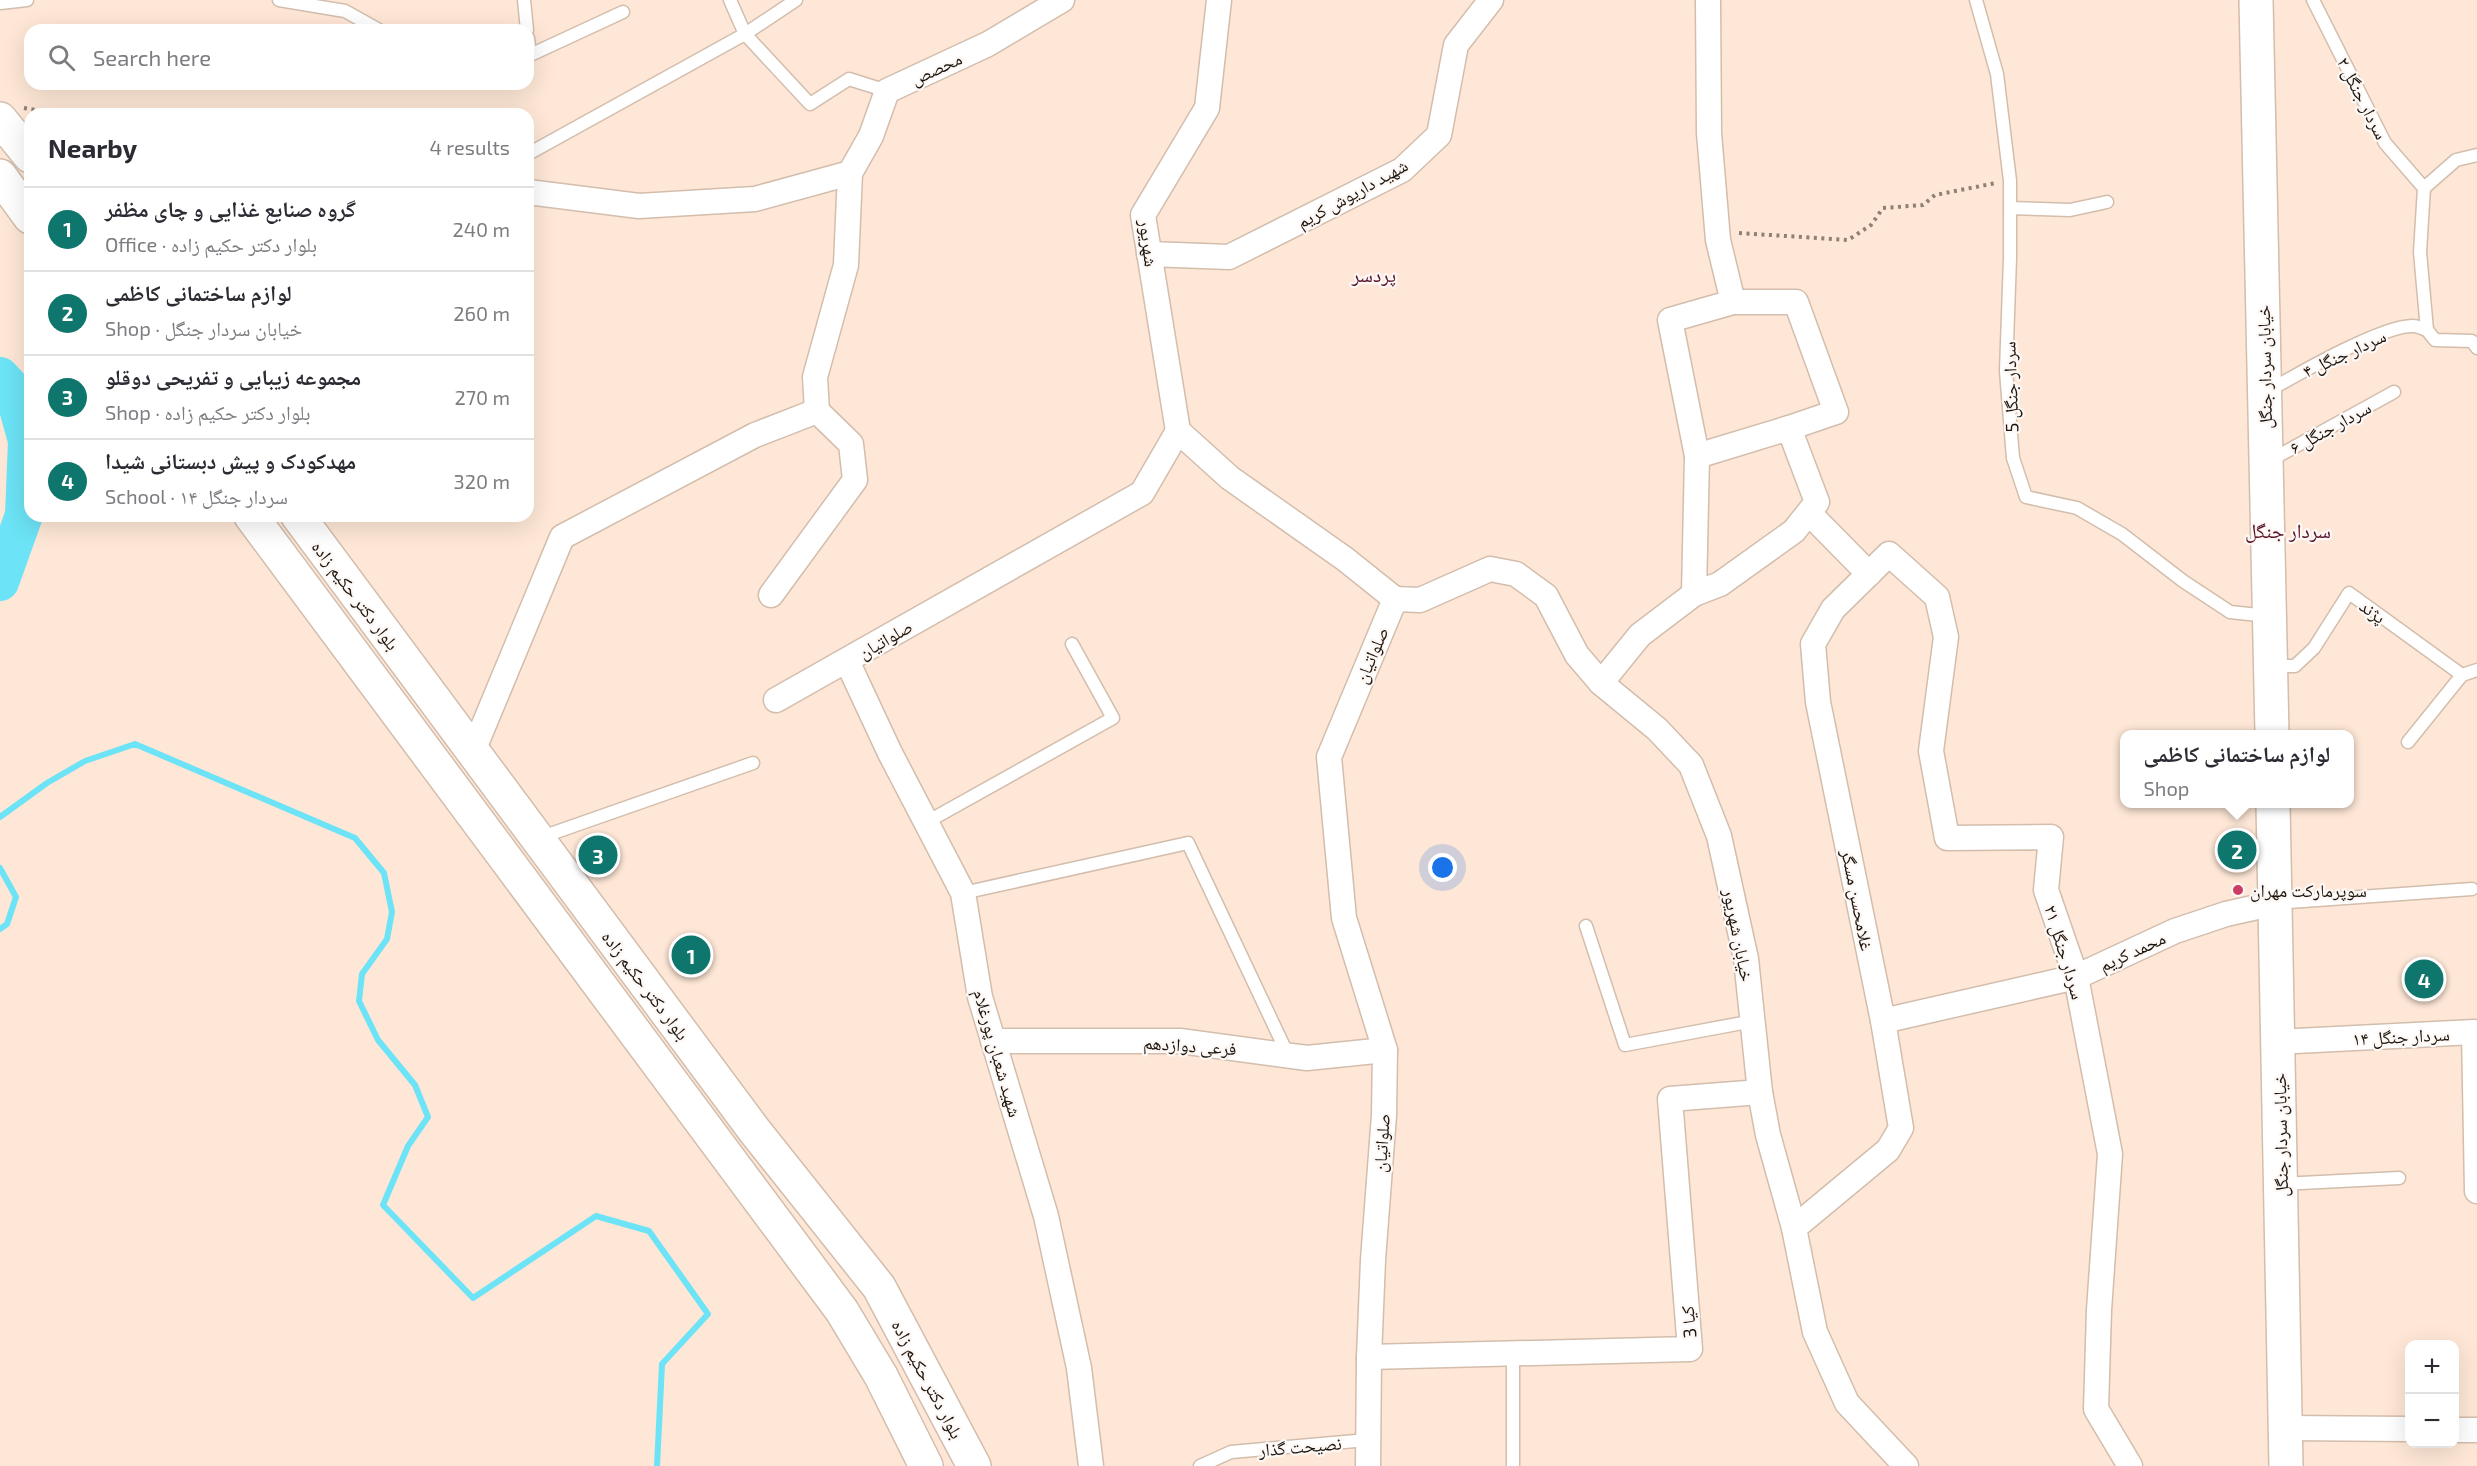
<!DOCTYPE html>
<meta charset="utf-8">
<style>
:root{--surface:#fff;--page:#f2f2f3;--text:#2b2b33;--muted:#7c7c81;--line:#e1e1e2;--accent:#0f766e}
body{margin:0;font-family:"Exo 2","Noto Naskh Arabic",sans-serif;background:var(--page);color:var(--text)}
.controls{position:absolute;right:18px;bottom:18px;display:grid;overflow:hidden;border-radius:12px;box-shadow:0 6px 24px #0002}
.controls button{width:54px;height:54px;display:grid;place-items:center;padding:0;border:0;border-bottom:2px solid var(--line);background:var(--surface);color:var(--text);font:30px sans-serif}
.you{position:absolute;left:1443px;top:868px;width:21px;height:21px;margin:-15px;border:4px solid #fff;border-radius:50%;background:#1a73e8;box-shadow:0 0 0 9px #1a73e833}
.badge{display:grid;place-items:center;width:39px;height:39px;border-radius:50%;background:var(--accent);color:#fff;font-size:20px;font-weight:700}
.pin{position:absolute;translate:-50% -50%;border:3px solid #fff;box-shadow:0 2px 6px #0006}
.popup{position:absolute;left:2120px;top:730px;width:234px;height:78px;box-sizing:border-box;display:grid;place-content:center;border-radius:12px;background:var(--surface);filter:drop-shadow(0 2px 4px #0005);font-size:20px;white-space:nowrap;color:var(--muted)}
.popup b{font-size:22px;color:var(--text)}
.popup::after{content:'';position:absolute;left:50%;top:100%;margin-left:-12px;border:12px solid transparent;border-top-color:var(--surface)}
.list{margin:0;padding:0;list-style:none}
h2{display:flex;justify-content:space-between;align-items:center;height:78px;margin:0;padding:0 24px;font-size:26px}
h2 small{font-size:20px;font-weight:400;color:var(--muted)}
.list li{display:grid;grid-template-columns:39px 1fr auto;gap:18px;align-items:center;box-sizing:border-box;height:84px;padding:0 24px;border-top:2px solid var(--line)}
.list b{display:block;font-size:22px;white-space:nowrap}
.list p{margin:0;font-size:20px;white-space:nowrap;color:var(--muted)}
.list em{font-size:20px;font-style:normal;color:var(--muted)}
.icon{flex:none;width:33px;height:33px;fill:none;stroke:currentColor;stroke-width:2;stroke-linecap:round;stroke-linejoin:round}
.map{position:relative;flex:none;width:2477px;height:1466px;overflow:hidden}
.search{position:absolute;background:var(--surface);box-shadow:0 6px 24px #0002;left:24px;top:24px;width:510px;height:66px;display:flex;align-items:center;gap:15px;box-sizing:border-box;padding:0 21px;border-radius:18px;color:var(--muted);font-size:22px}
.panel{position:absolute;background:var(--surface);box-shadow:0 6px 24px #0002;left:24px;top:108px;width:510px;height:414px;border-radius:18px}
.map>svg:first-child{display:block}
.lines{fill:none;stroke-linecap:round;stroke-linejoin:round}
.stream{stroke:#6ce3f6;stroke-width:6}
.river{stroke:#6ce3f6;stroke-width:38}
.service-casing{stroke:#d3bdac;stroke-width:15}
.minor-casing{stroke:#d3bdac;stroke-width:27}
.secondary-casing{stroke:#d3bdac;stroke-width:36}
.path{stroke:#8f8074;stroke-width:4;stroke-dasharray:3 4.5;stroke-linecap:butt}
.service{stroke:#fff;stroke-width:12}
.minor{stroke:#fff;stroke-width:24}
.secondary{stroke:#fff;stroke-width:33}
.poi-dot{fill:#cc3d65;stroke:#fdf8f5;stroke-width:2}
.labels{text-anchor:middle;dominant-baseline:central;stroke-width:4.5;stroke-linejoin:round;paint-order:stroke}
.street-label{font-size:18px;fill:#1c150e;stroke:#fdf8f5}
.poi-label{font-size:18px;fill:#1c150e;stroke:#fdf8f5;text-anchor:start}
.neighbourhood-label{font-size:20px;fill:#581327;stroke:#fdf8f5}
</style>
<div class="map">
<svg width="2477" height="1466" viewBox="0 0 2477 1466">
<rect width="100%" height="100%" fill="#fee7d6"/>
<g class="lines">
<!-- stream -->
<g class="stream">
<polyline points="0,817 47,783 85,761 135,744 355,838 384,873 392,912 387,939 362,974 359,1001 378,1040 415,1085 428,1117 408,1146 383,1205 473,1298 596,1216 649,1231 708,1314 662,1364 657,1466"/>
<polyline points="0,868 16,897 7,924 0,929"/>
</g>
<!-- river -->
<polyline class="river" points="0,376 13,390 27,441 24,515 0,582"/>
<!-- service casing -->
<g class="service-casing">
<g id="service">
<polyline points="279,0 345,11 379,30"/>
<polyline points="524,0 527,30"/>
<polyline points="730,0 745,34 810,104 849,79 887,91"/>
<polyline points="1976,0 1997,74 2010,181 2010,258 2006,371 2013,458 2026,497 2077,508 2122,534 2183,581 2230,612 2268,616"/>
<polyline points="2313,0 2385,143 2424,188"/>
<polyline points="0,3 27,0"/>
<polyline points="528,38 530,55"/>
<polyline points="528,56 623,12"/>
<polyline points="528,154 745,34 796,0"/>
<polyline points="2477,155 2456,160 2424,188 2420,252 2427,330 2435,340 2472,341 2477,348"/>
<polyline points="2010,208 2070,210 2107,202"/>
<path d="M2268,391c28,-16 116,-67 146,-65 4,0 9,3 13,4"/>
<polyline points="2269,461 2394,392"/>
<polyline points="2271,666 2295,666 2314,648 2349,593 2462,675"/>
<polyline points="2408,742 2462,675 2477,670"/>
<polyline points="925,823 1113,718 1072,644"/>
<polyline points="539,838 753,763"/>
<polyline points="963,893 1188,843 1288,1055"/>
<polyline points="2277,903 2472,889"/>
<polyline points="1586,926 1625,1045 1753,1021"/>
<polyline points="2282,1184 2399,1178"/>
<polyline points="1513,1355 1513,1466"/>
<polyline points="1200,1466 1231,1452 1367,1440"/>
</g>
</g>
<!-- minor casing -->
<g class="minor-casing">
<g id="minor">
<polyline points="528,192 639,206 755,199 850,173"/>
<polyline points="1149,254 1229,257 1402,170 1439,135 1456,45 1491,0"/>
<polyline points="1733,302 1796,302 1836,412 1789,428"/>
<polyline points="1178,431 1143,215 1207,108 1219,0"/>
<polyline points="1809,513 1869,574"/>
<polyline points="1694,594 1697,456"/>
<polyline points="771,595 855,480 851,444 817,411 815,377 846,265 850,173 871,136 887,91 988,44 1062,0"/>
<polyline points="1395,599 1420,600 1490,569 1516,574 1546,596 1577,655 1601,683 1657,729 1691,765 1719,836 1746,959 1760,1092 1768,1135 1794,1228 1815,1332 1847,1403 1906,1466"/>
<polyline points="847,661 890,753 963,893 980,997 1046,1216 1079,1368 1091,1466"/>
<polyline points="1601,683 1640,635 1694,594 1720,584 1794,531 1817,502 1789,428 1697,456 1670,320 1733,302 1718,240 1709,133 1708,0"/>
<polyline points="776,700 1142,493 1178,431 1230,478 1345,559 1395,599 1329,757 1344,918 1385,1050 1384,1115 1373,1260 1369,1357 1368,1466"/>
<polyline points="473,751 562,537 755,435 817,411"/>
<polyline points="1883,1021 2076,977 2175,931 2226,914 2275,903"/>
<polyline points="993,1041 1180,1041 1307,1058 1385,1050"/>
<polyline points="2278,1042 2474,1032 2477,1191"/>
<polyline points="1794,1228 1888,1150 1901,1128 1883,1021 1818,702 1813,644 1833,609 1889,554 1937,597 1946,637 1931,751 1947,838 2051,837 2046,890 2076,977 2110,1154 2099,1310 2096,1409 2130,1466"/>
<polyline points="1369,1357 1690,1349 1670,1099 1760,1092"/>
<polyline points="2286,1428 2410,1429"/>
<polyline points="2454,1430 2477,1430"/>
</g>
</g>
<!-- secondary casing -->
<g class="secondary-casing">
<g id="secondary">
<polyline points="2256,0 2272,734"/>
<polyline points="0,119 30,156"/>
<polyline points="0,176 30,217"/>
<polyline points="251,516 842,1311 881,1376 926,1466"/>
<polyline points="298,516 754,1130 879,1287 974,1466"/>
<polyline points="2273,804 2286,1466"/>
</g>
</g>
<!-- path -->
<g class="path">
<polyline points="24,108 59,114"/>
<polyline points="1739,233 1848,240 1871,225 1883,208 1923,205 1935,195 1996,183"/>
</g>
<!-- service -->
<use href="#service" class="service"/>
<!-- minor -->
<use href="#minor" class="minor"/>
<!-- secondary -->
<use href="#secondary" class="secondary"/>
</g>
<!-- markers -->
<circle class="poi-dot" cx="2238" cy="890" r="6"/>
<g class="labels">
<!-- street labels -->
<g class="street-label">
<text transform="translate(936 68) rotate(-25)">محصص</text>
<text transform="translate(2363 98) rotate(63)">سردار جنگل ۲</text>
<text transform="translate(1352 193) rotate(-29)">شهید داریوش کریم</text>
<text transform="translate(1149 243) rotate(83)">شهریور</text>
<text transform="translate(2344 353) rotate(-25)">سردار جنگل ۴</text>
<text transform="translate(2264 367) rotate(-91)">خیابان سردار جنگل</text>
<text transform="translate(2010 387) rotate(-92)">سردار جنگل 5</text>
<text transform="translate(2330 427) rotate(-29)">سردار جنگل ۶</text>
<text transform="translate(356 595) rotate(53)">بلوار دکتر حکیم زاده</text>
<text transform="translate(2373 611) rotate(36)">پژند</text>
<text transform="translate(885 639) rotate(-30)">صلواتیان</text>
<text transform="translate(1371 655) rotate(-67)">صلواتیان</text>
<text transform="translate(1858 900) rotate(79)">غلامحسن مسگر</text>
<text transform="translate(1739 935) rotate(79)">خیابان شهریور</text>
<text transform="translate(2132 951) rotate(-25)">محمد کریم</text>
<text transform="translate(2065 952) rotate(73)">سردار جنگل ۲۱</text>
<text transform="translate(646 985) rotate(53)">بلوار دکتر حکیم زاده</text>
<text transform="translate(2401 1036) rotate(-3)">سردار جنگل ۱۴</text>
<text transform="translate(1190 1045) rotate(4)">فرعی دوازدهم</text>
<text transform="translate(998 1053) rotate(74)">شهید شعبان پورغلام</text>
<text transform="translate(2280 1135) rotate(-91)">خیابان سردار جنگل</text>
<text transform="translate(1381 1143) rotate(-86)">صلواتیان</text>
<text transform="translate(1688 1322) rotate(-95)">کیا 3</text>
<text transform="translate(928 1379) rotate(62)">بلوار دکتر حکیم زاده</text>
<text transform="translate(1300 1446) rotate(-5)">نصیحت گذار</text>
</g>
<!-- poi labels -->
<g class="poi-label">
<text x="2250" y="890">سوپرمارکت مهران</text>
</g>
<!-- neighbourhood labels -->
<g class="neighbourhood-label">
<text x="1374" y="274">پردسر</text>
<text x="2288" y="530">سردار جنگل</text>
</g>
</g>
</svg>
<div class="controls">
<button>+</button>
<button>−</button>
</div>
<div class="you"></div>
<div class="pin badge" style="left:691px;top:955px">1</div>
<div class="pin badge" style="left:2237px;top:850px">2</div>
<div class="popup"><b>لوازم ساختمانی کاظمی</b>Shop</div>
<div class="pin badge" style="left:598px;top:855px">3</div>
<div class="pin badge" style="left:2424px;top:979px">4</div>
<div class="search"><svg class="icon" aria-label="search" viewBox="0 0 24 24"><circle cx="10" cy="10" r="6"/><path d="M15 15l6 6"/></svg>Search here</div>
<section class="panel">
<h2>Nearby<small>4 results</small></h2>
<ul class="list">
<li><span class="badge">1</span><div><b>گروه صنایع غذایی و چای مظفر</b><p>Office · بلوار دکتر حکیم زاده</p></div><em>240 m</em></li>
<li><span class="badge">2</span><div><b>لوازم ساختمانی کاظمی</b><p>Shop · خیابان سردار جنگل</p></div><em>260 m</em></li>
<li><span class="badge">3</span><div><b>مجموعه زیبایی و تفریحی دوقلو</b><p>Shop · بلوار دکتر حکیم زاده</p></div><em>270 m</em></li>
<li><span class="badge">4</span><div><b>مهدکودک و پیش دبستانی شیدا</b><p>School · سردار جنگل ۱۴</p></div><em>320 m</em></li>
</ul>
</section>
</div>
